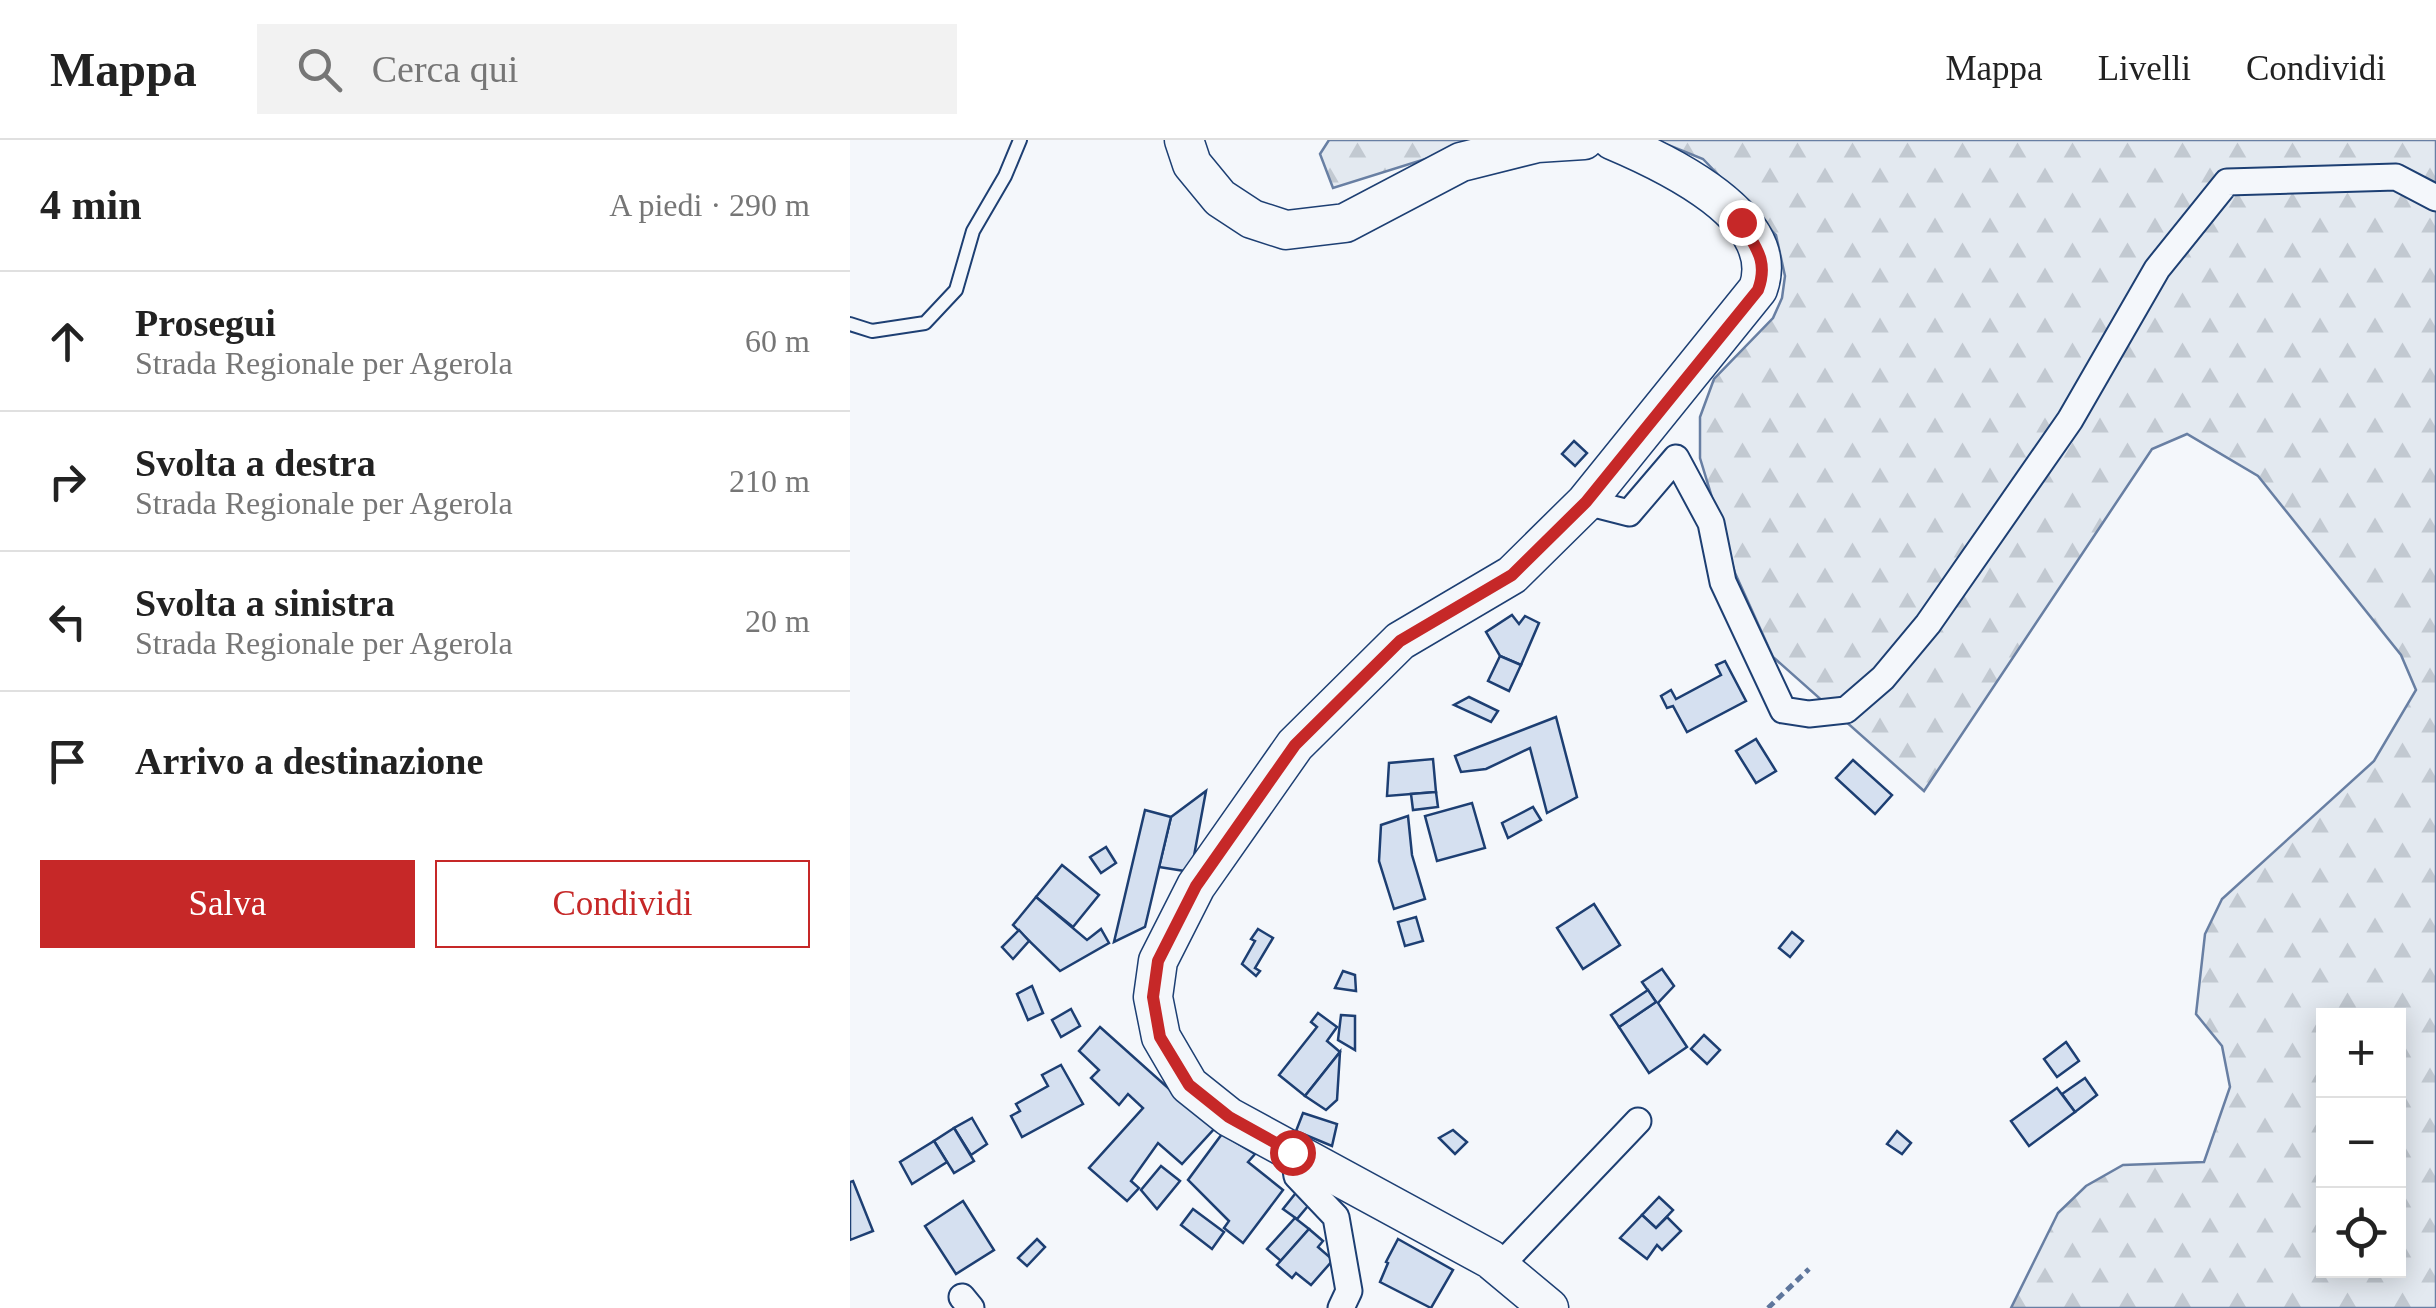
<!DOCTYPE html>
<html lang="it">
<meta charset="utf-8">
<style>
:root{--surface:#fff;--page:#f2f2f2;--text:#222;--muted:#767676;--line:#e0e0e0;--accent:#c62828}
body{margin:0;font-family:"Times New Roman",serif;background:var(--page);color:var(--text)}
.controls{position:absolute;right:30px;bottom:30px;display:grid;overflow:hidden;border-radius:0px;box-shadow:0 5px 25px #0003}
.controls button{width:90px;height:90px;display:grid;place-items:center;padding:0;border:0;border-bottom:2px solid var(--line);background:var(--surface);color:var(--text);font:50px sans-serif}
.stop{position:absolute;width:30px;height:30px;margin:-22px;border:8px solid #c62828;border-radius:50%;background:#fff}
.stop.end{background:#c62828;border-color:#fff;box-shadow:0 2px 10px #0008}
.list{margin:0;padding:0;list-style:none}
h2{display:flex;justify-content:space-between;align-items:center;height:130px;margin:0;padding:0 40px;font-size:42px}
h2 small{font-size:32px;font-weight:400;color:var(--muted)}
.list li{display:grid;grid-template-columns:65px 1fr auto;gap:30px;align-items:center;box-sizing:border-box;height:140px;padding:0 40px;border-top:2px solid var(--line)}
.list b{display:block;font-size:38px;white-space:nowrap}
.list p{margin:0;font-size:32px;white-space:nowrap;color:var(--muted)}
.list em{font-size:32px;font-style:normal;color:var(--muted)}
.actions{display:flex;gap:20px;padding:30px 40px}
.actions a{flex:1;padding:22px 0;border:2px solid var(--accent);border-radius:0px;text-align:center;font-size:35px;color:var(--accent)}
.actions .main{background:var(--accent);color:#fff}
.icon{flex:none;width:55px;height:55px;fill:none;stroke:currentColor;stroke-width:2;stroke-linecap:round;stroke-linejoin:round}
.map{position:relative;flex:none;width:1586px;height:1168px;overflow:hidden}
header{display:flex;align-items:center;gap:60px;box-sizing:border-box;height:140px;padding:0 50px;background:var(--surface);border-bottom:2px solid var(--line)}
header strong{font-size:48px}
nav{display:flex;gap:55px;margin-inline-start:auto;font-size:35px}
.search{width:700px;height:90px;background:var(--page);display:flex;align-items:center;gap:25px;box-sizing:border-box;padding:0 35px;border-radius:0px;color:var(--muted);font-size:38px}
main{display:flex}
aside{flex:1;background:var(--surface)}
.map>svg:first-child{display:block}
.forest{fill:url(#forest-firs);stroke:#687fa3;stroke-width:2.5;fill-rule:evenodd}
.building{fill:#d5e0f0;stroke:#1d3f73;stroke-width:2.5}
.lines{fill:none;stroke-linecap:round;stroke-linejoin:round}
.lane-casing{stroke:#1d3f73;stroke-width:16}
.street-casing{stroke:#1d3f73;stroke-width:29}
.secondary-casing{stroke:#1d3f73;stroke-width:41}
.path{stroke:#5e769c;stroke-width:5;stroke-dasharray:8 5;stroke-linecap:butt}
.lane{stroke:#f4f7fb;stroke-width:12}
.street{stroke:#f4f7fb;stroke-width:25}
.secondary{stroke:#f4f7fb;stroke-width:38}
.route{stroke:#c62828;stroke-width:12}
</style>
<header>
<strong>Mappa</strong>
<div class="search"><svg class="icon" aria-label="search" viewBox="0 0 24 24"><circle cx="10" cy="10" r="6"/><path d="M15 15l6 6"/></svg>Cerca qui</div>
<nav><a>Mappa</a><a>Livelli</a><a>Condividi</a></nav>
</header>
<main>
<aside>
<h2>4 min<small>A piedi · 290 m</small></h2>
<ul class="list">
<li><svg class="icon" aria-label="ahead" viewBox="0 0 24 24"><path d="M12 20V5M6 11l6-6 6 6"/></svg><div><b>Prosegui</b><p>Strada Regionale per Agerola</p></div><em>60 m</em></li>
<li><svg class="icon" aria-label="right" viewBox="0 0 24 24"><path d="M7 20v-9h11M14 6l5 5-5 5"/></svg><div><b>Svolta a destra</b><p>Strada Regionale per Agerola</p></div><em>210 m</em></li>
<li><svg class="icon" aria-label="left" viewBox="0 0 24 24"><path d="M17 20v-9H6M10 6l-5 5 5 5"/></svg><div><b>Svolta a sinistra</b><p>Strada Regionale per Agerola</p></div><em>20 m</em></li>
<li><svg class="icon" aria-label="arrive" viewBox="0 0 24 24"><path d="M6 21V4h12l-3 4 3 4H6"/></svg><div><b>Arrivo a destinazione</b></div></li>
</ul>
<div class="actions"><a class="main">Salva</a><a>Condividi</a></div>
</aside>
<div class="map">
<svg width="1586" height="1168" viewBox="0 0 1586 1168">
<defs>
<pattern id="forest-firs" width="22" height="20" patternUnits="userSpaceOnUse" patternTransform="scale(2.5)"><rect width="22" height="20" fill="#e3e9f0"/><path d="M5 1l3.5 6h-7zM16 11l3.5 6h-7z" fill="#c2c9d1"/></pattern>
</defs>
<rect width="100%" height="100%" fill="#f4f7fb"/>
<!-- forest -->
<g class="forest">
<polygon points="479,0 636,0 483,48 470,14"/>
<path d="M806,0h780v1168h-425l47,-95 28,-27 37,-21 81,-3 26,-75 -8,-41 -26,-32 9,-80 17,-35 152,-138 42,-71 -15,-35 -143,-179 -71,-42 -35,15 -228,342 -151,-134 -38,-84 -35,-115v-41l14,-38 59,-61 9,-20 3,-22 -9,-41 -73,-76zM1474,876h74v254h-74z"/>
</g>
<!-- building -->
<g class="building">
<polygon points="724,301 737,313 725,326 712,314"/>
<polygon points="662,475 669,484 675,476 689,483 671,525 650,516 636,492"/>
<polygon points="650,516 671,525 659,551 638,541"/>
<polygon points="875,521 896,561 837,592 823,566 817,568 811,556 821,550 826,559 871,535 866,525"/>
<polygon points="619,557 648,571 641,582 604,565"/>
<polygon points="706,577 727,657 697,673 680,608 636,629 611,632 605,616"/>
<polygon points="906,599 926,631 906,643 886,611"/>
<polygon points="583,619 586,652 537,656 539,623"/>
<polygon points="1003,620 1042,655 1025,674 986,638"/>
<polygon points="356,651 341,732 309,727 321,677"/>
<polygon points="586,652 588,667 563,670 561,654"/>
<polygon points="622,663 635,708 587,721 575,676"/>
<polygon points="683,667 691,680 658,698 652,683"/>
<polygon points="295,670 321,677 295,787 264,802"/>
<polygon points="558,676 562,715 575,759 544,769 529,721 531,685"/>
<polygon points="256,707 266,723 251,733 240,717"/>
<polygon points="212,725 249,755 223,787 186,757"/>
<polygon points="186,757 237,800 251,789 259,803 210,831 163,785"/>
<polygon points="744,764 770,805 733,829 707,788"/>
<polygon points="566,777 573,801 555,806 548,782"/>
<polygon points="408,789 423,798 405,828 410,831 406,836 392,824 405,801 401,799"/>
<polygon points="169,790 179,801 163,819 152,807"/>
<polygon points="942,792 953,801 940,817 929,808"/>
<polygon points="812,829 824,846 808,863 837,907 799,933 769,887 806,862 792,842"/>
<polygon points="493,831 505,835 506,851 485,848"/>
<polygon points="182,846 193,873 178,880 167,854"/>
<polygon points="798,850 806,862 769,887 761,875"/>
<polygon points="221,869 230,886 211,897 202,880"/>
<polygon points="468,873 487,887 477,901 490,912 455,956 429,935 467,887 461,882"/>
<polygon points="491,875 505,876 505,910 488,900"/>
<polygon points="250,887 364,989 332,1024 308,1003 281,1041 289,1048 277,1061 239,1028 293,968 278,954 269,965 241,938 249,930 229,911"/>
<polygon points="854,895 870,910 857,924 841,909"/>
<polygon points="1216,902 1229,921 1207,937 1194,919"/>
<polygon points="490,912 487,960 476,970 455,956"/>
<polygon points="211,925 233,964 172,997 161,976 170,971 166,964 198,946 192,935"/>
<polygon points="1235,938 1247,955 1225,972 1212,954"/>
<polygon points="1207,948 1225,972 1179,1006 1161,981"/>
<polygon points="453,973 487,984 482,1006 446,991"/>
<polygon points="122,978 137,1004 121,1015 104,988"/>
<polygon points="104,988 124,1021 104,1033 84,1001"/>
<polygon points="603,990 617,1002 605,1014 589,998"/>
<polygon points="1047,991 1061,1003 1052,1014 1037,1004"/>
<polygon points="372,994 405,1014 398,1022 433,1050 393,1103 374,1088 379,1081 338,1040"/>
<polygon points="84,1001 97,1022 62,1044 50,1022"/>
<polygon points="311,1026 330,1041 307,1069 291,1050"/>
<polygon points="3,1041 23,1091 0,1100 0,1042"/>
<polygon points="449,1049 463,1060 447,1079 433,1069"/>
<polygon points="809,1057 823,1070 806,1088 792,1075"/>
<polygon points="113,1061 144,1110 106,1134 75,1086"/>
<polygon points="343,1069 374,1092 362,1109 331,1085"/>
<polygon points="792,1075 806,1088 817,1077 831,1091 812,1110 807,1105 797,1119 770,1098"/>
<polygon points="445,1078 459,1089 431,1121 417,1109"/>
<polygon points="459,1089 473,1101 468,1107 483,1120 461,1145 446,1133 442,1138 427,1125"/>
<polygon points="187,1099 195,1107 177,1126 168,1118"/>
<polygon points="548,1099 603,1130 581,1168 530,1142 538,1123 536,1122"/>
</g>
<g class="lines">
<!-- lane casing -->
<g class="lane-casing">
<polyline id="lane" points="0,184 22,191 75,183 106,150 123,91 155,36 170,0"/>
</g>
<!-- street casing -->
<g class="street-casing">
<g id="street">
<polyline points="736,362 779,373 826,318 861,383 873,442 933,570 959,574 996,570 1033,538 1078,484 1220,280 1307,129 1377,42 1546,37 1586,58"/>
<polyline points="443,1012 447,1036 486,1077 499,1151 491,1168"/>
<polyline points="649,1127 788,981"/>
<polyline points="112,1157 121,1168"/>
</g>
</g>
<!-- secondary casing -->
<g class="secondary-casing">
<g id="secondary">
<polyline points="334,0 342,24 370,58 402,79 436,90 495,83 611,22 687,3 734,0"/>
<path d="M699,1168l-59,-49 -261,-142 -40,-32 -28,-48 -8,-40 5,-36 38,-75 99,-141 105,-104 112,-66 74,-73 172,-213c26,-72 -94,-127 -146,-149"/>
</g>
</g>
<!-- path -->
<polyline class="path" points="918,1168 959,1129"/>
<!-- lane -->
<use href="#lane" class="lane"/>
<!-- street -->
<use href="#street" class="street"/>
<!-- secondary -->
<use href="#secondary" class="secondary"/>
</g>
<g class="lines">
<!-- route -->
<path class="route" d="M442,1012l-63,-35 -40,-32 -29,-48 -7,-40 5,-36 38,-75 99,-141 105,-104 112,-66 74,-73 172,-212c11,-30 -3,-43 -17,-68"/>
</g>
</svg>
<div class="controls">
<button>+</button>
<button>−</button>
<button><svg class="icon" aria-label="locate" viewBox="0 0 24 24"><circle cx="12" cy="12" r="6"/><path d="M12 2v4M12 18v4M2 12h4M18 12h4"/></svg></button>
</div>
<div class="stop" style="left:442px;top:1012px"></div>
<div class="stop end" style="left:891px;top:82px"></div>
</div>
</main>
